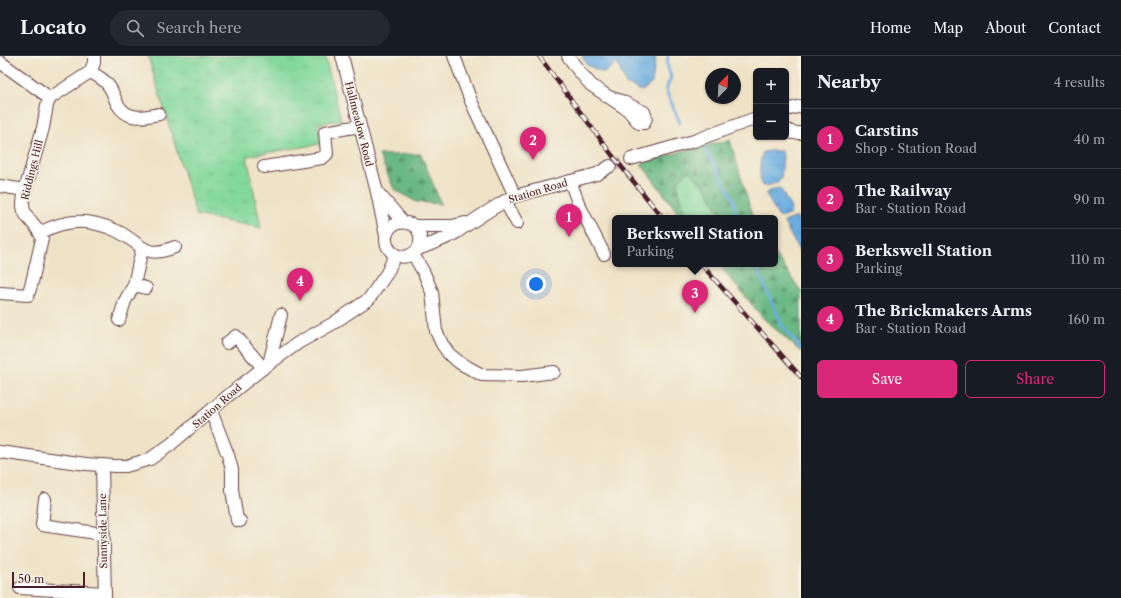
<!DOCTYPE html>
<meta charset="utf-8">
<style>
:root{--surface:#171b24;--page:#242831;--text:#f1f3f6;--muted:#9ea1a6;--line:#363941;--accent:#db2777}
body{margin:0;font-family:"Libre Caslon Text",serif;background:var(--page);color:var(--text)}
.controls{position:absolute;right:12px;top:12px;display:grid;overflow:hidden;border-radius:6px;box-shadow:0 1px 3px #0004}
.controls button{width:36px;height:36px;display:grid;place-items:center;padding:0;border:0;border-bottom:1px solid var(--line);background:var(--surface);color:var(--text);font:20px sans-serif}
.compass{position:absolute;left:705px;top:12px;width:36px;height:36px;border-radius:50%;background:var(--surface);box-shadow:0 1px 3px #0004;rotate:24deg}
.scale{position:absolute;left:12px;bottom:10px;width:73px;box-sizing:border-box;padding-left:4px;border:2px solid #4a1f2b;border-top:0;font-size:11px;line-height:14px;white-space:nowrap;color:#4a1f2b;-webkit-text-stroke:3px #f7f3e8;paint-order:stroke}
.you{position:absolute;left:536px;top:228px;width:14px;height:14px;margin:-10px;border:3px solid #fff;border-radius:50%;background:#1a73e8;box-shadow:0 0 0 6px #1a73e833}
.badge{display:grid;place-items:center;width:26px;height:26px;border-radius:50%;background:var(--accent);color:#fff;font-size:13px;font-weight:700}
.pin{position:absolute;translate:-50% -33px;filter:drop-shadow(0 1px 2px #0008)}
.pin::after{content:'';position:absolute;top:21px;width:14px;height:12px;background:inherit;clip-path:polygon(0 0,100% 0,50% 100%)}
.popup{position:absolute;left:612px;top:159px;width:166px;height:52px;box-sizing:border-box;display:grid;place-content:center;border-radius:6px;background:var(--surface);filter:drop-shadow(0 1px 3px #0005);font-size:13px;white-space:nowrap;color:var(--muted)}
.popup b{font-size:15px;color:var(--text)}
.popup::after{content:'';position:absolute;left:50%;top:100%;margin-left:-8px;border:8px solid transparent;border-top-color:var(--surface)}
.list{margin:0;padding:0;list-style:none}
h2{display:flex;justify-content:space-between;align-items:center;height:52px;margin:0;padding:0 16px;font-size:17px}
h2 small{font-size:13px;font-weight:400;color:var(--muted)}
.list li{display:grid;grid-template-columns:26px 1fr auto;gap:12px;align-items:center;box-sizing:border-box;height:60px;padding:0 16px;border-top:1px solid var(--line)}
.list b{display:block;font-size:15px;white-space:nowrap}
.list p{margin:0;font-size:13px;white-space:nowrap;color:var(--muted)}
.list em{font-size:13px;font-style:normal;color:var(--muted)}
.actions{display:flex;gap:8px;padding:12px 16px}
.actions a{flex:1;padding:9px 0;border:1px solid var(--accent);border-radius:6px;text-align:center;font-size:14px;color:var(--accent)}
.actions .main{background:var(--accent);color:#fff}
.icon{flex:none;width:22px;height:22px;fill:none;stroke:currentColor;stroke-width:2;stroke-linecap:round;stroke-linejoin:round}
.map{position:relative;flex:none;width:801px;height:542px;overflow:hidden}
header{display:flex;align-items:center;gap:24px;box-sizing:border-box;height:56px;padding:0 20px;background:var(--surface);border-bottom:1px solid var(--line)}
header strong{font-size:19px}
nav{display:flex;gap:22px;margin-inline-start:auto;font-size:14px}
.search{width:280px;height:36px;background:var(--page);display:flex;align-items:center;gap:10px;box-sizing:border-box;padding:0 14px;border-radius:22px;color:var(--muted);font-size:15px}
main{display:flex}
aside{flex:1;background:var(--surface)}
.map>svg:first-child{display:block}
.grass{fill:url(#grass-tufts);stroke:#667c63}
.forest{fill:url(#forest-firs);stroke:#5a6c57}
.water{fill:url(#water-ripples);stroke:#5b6686}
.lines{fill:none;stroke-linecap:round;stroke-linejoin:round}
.stream{stroke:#6cade0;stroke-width:3}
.minor-tunnel{stroke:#cebca8;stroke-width:12;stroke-dasharray:12 6;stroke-linecap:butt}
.minor-casing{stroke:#633c42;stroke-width:14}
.minor{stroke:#fff;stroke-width:12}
.rail-casing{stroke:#4a1f2b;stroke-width:4.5}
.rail{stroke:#f7f3e8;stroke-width:3;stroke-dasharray:9;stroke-linecap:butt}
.labels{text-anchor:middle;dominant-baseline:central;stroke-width:3;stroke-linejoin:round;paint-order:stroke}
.street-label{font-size:10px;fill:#4a1f2b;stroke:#f7f3e8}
</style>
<header>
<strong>Locato</strong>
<div class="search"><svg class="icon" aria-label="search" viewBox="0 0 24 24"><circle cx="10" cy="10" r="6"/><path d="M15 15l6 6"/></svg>Search here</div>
<nav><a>Home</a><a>Map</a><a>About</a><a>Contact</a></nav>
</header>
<main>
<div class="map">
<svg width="801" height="542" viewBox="0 0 801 542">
<defs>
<pattern id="grass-tufts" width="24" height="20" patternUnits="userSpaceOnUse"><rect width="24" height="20" fill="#83d89b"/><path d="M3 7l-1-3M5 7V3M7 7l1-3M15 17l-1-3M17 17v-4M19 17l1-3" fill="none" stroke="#73b986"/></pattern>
<pattern id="forest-firs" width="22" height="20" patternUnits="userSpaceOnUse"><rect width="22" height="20" fill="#6ab883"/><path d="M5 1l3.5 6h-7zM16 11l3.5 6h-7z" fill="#59956b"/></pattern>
<pattern id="water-ripples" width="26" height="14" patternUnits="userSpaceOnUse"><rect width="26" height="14" fill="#6cade0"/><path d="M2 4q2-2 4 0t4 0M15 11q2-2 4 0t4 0" fill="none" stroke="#5b8cb6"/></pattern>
</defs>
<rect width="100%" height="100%" fill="#f7f3e8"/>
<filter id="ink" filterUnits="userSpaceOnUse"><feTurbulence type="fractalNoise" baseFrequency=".025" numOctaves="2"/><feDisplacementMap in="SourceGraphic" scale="8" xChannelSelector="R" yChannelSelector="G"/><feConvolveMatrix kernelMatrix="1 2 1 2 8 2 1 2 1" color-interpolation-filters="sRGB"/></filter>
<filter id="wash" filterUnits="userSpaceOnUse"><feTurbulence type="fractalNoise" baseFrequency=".012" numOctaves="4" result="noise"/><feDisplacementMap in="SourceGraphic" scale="16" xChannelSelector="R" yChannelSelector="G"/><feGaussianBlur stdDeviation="0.9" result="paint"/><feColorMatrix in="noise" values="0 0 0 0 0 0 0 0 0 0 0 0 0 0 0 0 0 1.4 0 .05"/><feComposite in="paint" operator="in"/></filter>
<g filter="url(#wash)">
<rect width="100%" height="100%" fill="#efe3c7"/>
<!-- grass -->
<g class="grass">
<polygon points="148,0 325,0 341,64 318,68 321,88 247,100 261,172 196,159"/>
<polygon points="689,114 707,133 722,162 690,162 684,154 677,127"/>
</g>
<!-- forest -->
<g class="forest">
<polygon points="730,84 753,162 722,162 707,133 689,114 677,127 684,154 690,162 682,162 641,108 686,94"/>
<polygon points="421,98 441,148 416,146 394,133 379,99"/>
<polygon points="775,198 801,235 801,296 764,263 718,208 742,209 742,208 775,208"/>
</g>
<!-- water -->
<g class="water">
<polygon points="582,0 656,0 652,27 642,35 626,28 617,7 604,17 587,9"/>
<path d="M771,95h11l1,6 -2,22c-4,5 -13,7 -19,7 -3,-10 -3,-24 1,-34z"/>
<polygon points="777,132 781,133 791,153 790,158 782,162 778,160 766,138 768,136"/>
<polygon points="797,161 801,170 801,199 784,166"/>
</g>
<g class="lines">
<!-- stream -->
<g class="stream">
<polyline points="668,0 667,8 671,21 666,34 680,67"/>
<polyline points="705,93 718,115 734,144 736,162"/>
<polyline points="755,208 782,269 801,293"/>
</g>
</g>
</g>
<g filter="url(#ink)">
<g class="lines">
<!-- minor-tunnel -->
<polyline class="minor-tunnel" points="610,110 631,103"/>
<!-- minor casing -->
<g class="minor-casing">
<g id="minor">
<polyline points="342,0 377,136 386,180"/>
<polyline points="454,0 471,45 515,140"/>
<polyline points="568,0 578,14 591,29 628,54 639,67 644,67 646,62 644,56 621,45 606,40"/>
<polyline points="0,6 50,42"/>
<path d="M90,16c6,3 14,7 18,13 5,6 6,13 10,20 10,16 25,12 41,9"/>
<polyline points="786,54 801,50"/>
<polyline points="786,73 793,77 801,77"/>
<polyline points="631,103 694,85 756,62"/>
<polyline points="264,111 322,102 327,98 325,76 360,70"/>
<polyline points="570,125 579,149 604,198"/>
<polyline points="0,130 25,134"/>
<polyline points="378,137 403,166"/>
<polyline points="505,145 517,167"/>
<polyline points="415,170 452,170 465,167"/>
<path d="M41,176c27,-13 48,-14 76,-1 25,12 26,29 58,16"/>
<polyline points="142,193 134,229 146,232"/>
<path d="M418,193c5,-10 2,-24 -11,-26 -5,-1 -11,0 -15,3 -18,17 8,44 26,23 13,-5 28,-10 39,-17 19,-13 37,-26 58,-36l82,-22 13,-8"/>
<polyline points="413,198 424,217 432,236 436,275 442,288 449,298 460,307 482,319 522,320 554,316"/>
<path d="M0,237l28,2 4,-13 10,-43c-3,-15 -18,-19 -19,-33 0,-5 1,-11 2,-16l18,-62 4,-23 3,-7 40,-26 4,-9v-7"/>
<polyline points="119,264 125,245 134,229"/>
<polyline points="227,287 236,280 263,312"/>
<polyline points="269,308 281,259"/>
<polyline points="211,355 228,399 232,414 232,434 237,464 240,465"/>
<polyline points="0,396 86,408 115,410 126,410 150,403 170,389 229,339 263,312 298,287 332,268 369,243 387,217 395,199"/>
<polyline points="102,409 105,542"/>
<polyline points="45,443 42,469 103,478"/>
<polyline points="20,532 105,537"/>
</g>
</g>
<!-- minor -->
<use href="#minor" class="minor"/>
<!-- rail casing -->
<g class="rail-casing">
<g id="rail">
<polyline points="539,0 612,99 663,162"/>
<polyline points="701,208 801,321"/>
</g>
</g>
<!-- rail -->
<use href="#rail" class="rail"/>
</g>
</g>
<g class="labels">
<!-- street labels -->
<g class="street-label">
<text transform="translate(359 68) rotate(76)">Hallmeadow Road</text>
<text transform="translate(32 114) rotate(-76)">Riddings Hill</text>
<text transform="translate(538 135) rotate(-17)">Station Road</text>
<text transform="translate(217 350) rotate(-41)">Station Road</text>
<text transform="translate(103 475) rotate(-91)">Sunnyside Lane</text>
</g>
</g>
</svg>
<div class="controls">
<button>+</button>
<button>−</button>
</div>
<svg class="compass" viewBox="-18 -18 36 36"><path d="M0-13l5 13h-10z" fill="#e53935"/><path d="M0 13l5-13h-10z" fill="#9ea1a6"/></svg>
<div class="scale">50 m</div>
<div class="you"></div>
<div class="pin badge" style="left:569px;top:181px">1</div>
<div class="pin badge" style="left:533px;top:104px">2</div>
<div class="pin badge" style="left:695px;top:257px">3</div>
<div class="popup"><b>Berkswell Station</b>Parking</div>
<div class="pin badge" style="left:300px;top:245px">4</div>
</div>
<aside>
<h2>Nearby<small>4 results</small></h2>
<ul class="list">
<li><span class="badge">1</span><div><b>Carstins</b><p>Shop · Station Road</p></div><em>40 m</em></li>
<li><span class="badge">2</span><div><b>The Railway</b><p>Bar · Station Road</p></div><em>90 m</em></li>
<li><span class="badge">3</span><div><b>Berkswell Station</b><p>Parking</p></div><em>110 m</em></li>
<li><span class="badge">4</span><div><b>The Brickmakers Arms</b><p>Bar · Station Road</p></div><em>160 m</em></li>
</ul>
<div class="actions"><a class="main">Save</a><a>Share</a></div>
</aside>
</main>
